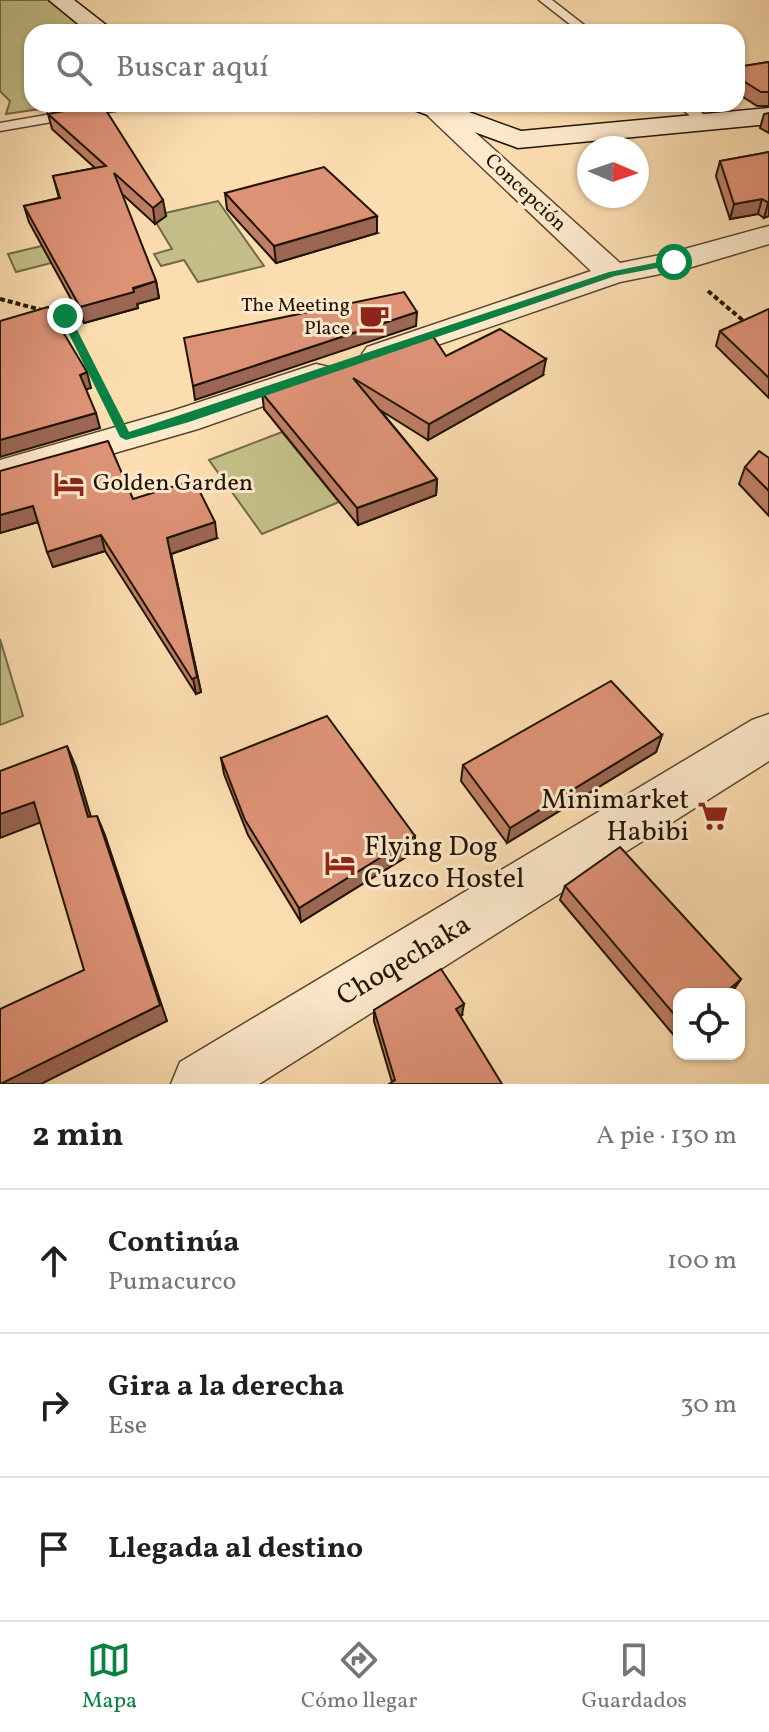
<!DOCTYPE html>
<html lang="es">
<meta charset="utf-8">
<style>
:root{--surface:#fff;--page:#f6f6f6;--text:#202124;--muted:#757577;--line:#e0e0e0;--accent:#0b8043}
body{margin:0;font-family:Vollkorn,serif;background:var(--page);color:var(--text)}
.controls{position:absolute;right:24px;bottom:24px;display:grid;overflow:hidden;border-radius:16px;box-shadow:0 2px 6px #0004}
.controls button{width:72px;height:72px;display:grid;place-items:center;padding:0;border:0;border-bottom:2px solid var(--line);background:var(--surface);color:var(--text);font:40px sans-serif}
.compass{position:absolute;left:577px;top:136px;width:72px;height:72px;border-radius:50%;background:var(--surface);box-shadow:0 2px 6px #0004;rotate:92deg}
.stop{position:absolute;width:24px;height:24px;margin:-18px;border:6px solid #0b8043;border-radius:50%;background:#fff}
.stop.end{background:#0b8043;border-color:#fff;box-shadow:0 2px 8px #0008}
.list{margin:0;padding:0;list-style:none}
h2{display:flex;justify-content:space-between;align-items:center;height:104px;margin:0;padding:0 32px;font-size:34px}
h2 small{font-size:26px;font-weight:400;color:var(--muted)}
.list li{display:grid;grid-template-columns:52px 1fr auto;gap:24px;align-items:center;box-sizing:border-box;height:144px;padding:0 32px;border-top:2px solid var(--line)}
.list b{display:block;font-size:30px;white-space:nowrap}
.list p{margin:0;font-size:26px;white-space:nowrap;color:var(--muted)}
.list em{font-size:26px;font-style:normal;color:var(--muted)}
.icon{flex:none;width:44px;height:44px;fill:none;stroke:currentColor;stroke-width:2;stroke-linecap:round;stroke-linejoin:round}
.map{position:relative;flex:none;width:769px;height:1084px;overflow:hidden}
.search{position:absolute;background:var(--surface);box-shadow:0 2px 6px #0004;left:24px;right:24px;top:24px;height:88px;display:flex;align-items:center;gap:20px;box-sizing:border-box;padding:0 28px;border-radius:24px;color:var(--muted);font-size:30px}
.sheet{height:536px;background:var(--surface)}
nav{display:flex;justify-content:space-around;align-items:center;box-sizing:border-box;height:112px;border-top:2px solid var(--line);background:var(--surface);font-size:22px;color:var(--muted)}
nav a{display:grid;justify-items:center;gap:4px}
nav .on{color:var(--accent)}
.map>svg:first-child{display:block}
.green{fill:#c4bf88;stroke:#726a46;stroke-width:2}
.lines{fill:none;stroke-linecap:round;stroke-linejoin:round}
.lane-casing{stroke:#57462f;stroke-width:3}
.street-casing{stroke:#57462f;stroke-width:3}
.secondary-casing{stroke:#201404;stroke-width:3}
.path-far1{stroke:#201404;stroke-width:4;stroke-dasharray:5 3;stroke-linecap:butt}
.path{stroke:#201404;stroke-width:5;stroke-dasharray:6 4;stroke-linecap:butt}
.lane{fill:#fde9cc;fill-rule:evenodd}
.street{fill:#fde9cc;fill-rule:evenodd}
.secondary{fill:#fde9cc;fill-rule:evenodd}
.wall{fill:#be7e65;stroke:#201404;stroke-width:2}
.shaded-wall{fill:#9b6653;stroke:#201404;stroke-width:2}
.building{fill:#dd9276;stroke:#201404;stroke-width:2}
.route{fill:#0b8043}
.labels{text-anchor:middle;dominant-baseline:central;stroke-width:6;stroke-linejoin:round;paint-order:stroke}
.far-street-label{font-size:20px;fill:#201404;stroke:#fde9cc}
.far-poi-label{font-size:20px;fill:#201404;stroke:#fde9cc;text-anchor:end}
.poi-label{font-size:24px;fill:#201404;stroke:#fde9cc;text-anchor:start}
.near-poi-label{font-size:28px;fill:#201404;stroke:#fde9cc;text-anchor:end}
.near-street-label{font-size:28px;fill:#201404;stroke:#fde9cc}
</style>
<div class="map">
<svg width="769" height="1084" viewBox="0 0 769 1084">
<rect width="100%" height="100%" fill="#fcddb0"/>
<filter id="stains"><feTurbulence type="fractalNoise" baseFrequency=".0025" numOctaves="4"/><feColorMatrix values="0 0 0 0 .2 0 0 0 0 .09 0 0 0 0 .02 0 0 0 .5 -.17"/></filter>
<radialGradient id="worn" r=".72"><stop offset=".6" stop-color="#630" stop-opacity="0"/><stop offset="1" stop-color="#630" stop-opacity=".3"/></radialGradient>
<!-- green -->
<g class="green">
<polygon points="0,0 49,0 94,32 32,32 32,104 74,104 6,114 10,101 0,91"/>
<polygon points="218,201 264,266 198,282 184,260 161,266 154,254 172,249 152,216"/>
<polygon points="62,241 59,261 16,272 8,254"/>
<polygon points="282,432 339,502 262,534 209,460"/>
<polygon points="0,639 23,716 0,725"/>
</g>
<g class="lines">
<!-- lane casing -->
<g class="lane-casing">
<g id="lane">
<polygon points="539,0 552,0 593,32 580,32"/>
<polygon points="109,104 139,104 132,108 0,131 0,123"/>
<polygon points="676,104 691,104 713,122 701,125"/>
</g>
</g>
<!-- street casing -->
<g class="street-casing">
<g id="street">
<polygon points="438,104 447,107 620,263 670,253 769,226 769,244 685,269 620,282 391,361 379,365 367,361 362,354 367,347 591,271 429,117 425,112 429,107"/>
<polygon points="316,364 329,367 334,375 329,383 198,429 0,486 0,460 172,411"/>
<polygon points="769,714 769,761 259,1084 171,1084 180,1062 752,720"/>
</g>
</g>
<!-- secondary casing -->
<g class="secondary-casing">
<g id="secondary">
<polygon points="49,0 74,0 115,32 88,32"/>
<polygon points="410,104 447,104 521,131 769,108 769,124 518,148 414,110"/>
</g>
</g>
<!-- path-far1 -->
<g class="path-far1">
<polyline points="708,291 746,323"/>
<polyline points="0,299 65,316 107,399"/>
</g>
<!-- path -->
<polyline class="path" points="106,397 107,400"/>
<!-- lane -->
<use href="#lane" class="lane"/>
<!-- street -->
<use href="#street" class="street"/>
<!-- secondary -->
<use href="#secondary" class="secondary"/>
</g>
<!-- wall -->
<g class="wall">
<polygon points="769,62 769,106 757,106 737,93 737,67"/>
<polygon points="769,113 769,133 760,128 764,114"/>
<polygon points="48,114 166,216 155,224 121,193 156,281 159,298 137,304 138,308 84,323 29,222 24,206 59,198 53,176 95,168 52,129"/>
<polygon points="769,152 769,216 764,218 758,214 730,219 716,176 720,161"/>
<polygon points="225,193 377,233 276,263 227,209"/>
<polygon points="769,309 769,398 716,346 720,331"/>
<polygon points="446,356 543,375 428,440 380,410 437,479 436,495 358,525 264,409 262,393"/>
<polygon points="769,458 769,516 739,484 745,467"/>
<polygon points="0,471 133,499 217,538 171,554 201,692 196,694 105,551 53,567 38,522 0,533"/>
<polygon points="662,735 656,752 507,843 461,781 463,765"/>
<polygon points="221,758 414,852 301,922 248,835 224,774"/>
<polygon points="565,886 741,979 732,992 679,994 679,1037 677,1039 560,900"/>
<polygon points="374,1010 462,1015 392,1082 374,1021"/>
</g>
<!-- shaded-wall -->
<g class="shaded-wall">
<polygon points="762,199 758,214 730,219 734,204"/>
<polygon points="163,200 166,216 155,224 153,208"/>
<polygon points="768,203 769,203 769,216 764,218"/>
<polygon points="377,216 377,233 276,263 274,246"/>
<polygon points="156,281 159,298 137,304 138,308 84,323 80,307"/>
<polygon points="417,312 416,326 195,400 193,386"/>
<polygon points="546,359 543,375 428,440 429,424"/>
<polygon points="87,372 91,388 84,390 80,375"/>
<polygon points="96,413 100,428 0,457 0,440"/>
<polygon points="437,479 436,495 358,525 357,508"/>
<polygon points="33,506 38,522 0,533 0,515"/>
<polygon points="215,522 217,538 171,554 201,692 196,694 167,538"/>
<polygon points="101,535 105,551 53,567 47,552"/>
<polygon points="662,735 656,752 507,843 510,828"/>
<polygon points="67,746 76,767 97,837 88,817"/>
<polygon points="34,802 44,821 0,838 0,814"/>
<polygon points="97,816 105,835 167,1021 41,1084 0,1084 160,1005"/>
<polygon points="415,836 414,852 301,922 299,908"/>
<polygon points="741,979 730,994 724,994"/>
<polygon points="464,1004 462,1015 454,1020 456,1009"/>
</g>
<!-- building -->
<g class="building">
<polygon points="769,62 769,92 761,92 737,77 737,67"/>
<polygon points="102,104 163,200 153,208 114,173 156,281 133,288 134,292 80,307 24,206 60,198 53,176 106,166 48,114"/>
<polygon points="769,152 769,203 762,199 734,204 720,161"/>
<polygon points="324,167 377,216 274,246 225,193"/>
<polygon points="404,292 417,312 193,386 184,338"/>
<polygon points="48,307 87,372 80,375 96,413 0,440 0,321"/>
<polygon points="769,309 769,378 720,331"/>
<polygon points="500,329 546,359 429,424 353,378 437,479 357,508 262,393 432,335 446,356"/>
<polygon points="108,441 133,499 194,480 215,522 167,538 197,677 192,679 101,535 47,552 33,506 0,515 0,471"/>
<polygon points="759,451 769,458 769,491 745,467"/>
<polygon points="611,681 662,735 510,828 463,765"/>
<polygon points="327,716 415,836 299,908 245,820 221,758"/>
<polygon points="67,746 88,817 97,816 160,1005 0,1084 0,1009 84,970 34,802 0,814 0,771"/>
<polygon points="620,847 741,979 724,994 679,994 679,1020 565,886"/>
<polygon points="441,969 464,1004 456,1009 502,1084 389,1084 395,1080 374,1010"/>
</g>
<!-- route -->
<polygon class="route" points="674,259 678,264 615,276 189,422 126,440 120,437 60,316 65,313 70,316 129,432 609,272"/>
<!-- icons -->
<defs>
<g id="cafe-bare" transform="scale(2.4)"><path d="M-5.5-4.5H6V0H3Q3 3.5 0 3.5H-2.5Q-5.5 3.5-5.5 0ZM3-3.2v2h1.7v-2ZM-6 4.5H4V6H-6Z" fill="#8f2418" stroke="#fde9cc" stroke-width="2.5" paint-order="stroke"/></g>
<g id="hotel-bare" transform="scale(2.4)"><path d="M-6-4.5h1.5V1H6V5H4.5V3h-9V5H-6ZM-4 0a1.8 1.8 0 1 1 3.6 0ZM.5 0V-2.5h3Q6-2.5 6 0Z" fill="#8f2418" stroke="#fde9cc" stroke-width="2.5" paint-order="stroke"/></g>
<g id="supermarket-bare" transform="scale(2.4)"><path d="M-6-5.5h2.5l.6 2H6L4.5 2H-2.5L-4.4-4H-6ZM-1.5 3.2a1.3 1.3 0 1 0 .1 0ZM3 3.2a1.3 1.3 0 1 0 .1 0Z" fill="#8f2418" stroke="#fde9cc" stroke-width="2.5" paint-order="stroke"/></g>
</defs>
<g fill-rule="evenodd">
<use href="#cafe-bare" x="374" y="318"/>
<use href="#hotel-bare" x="69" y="484"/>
<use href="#supermarket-bare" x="713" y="816"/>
<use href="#hotel-bare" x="340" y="863"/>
</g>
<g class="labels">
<!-- far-street labels -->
<g class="far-street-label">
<text transform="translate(525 193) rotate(43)">Concepción</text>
</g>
<!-- far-poi labels -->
<g class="far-poi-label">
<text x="350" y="306">The Meeting<tspan x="350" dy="23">Place</tspan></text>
</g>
<!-- poi labels -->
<g class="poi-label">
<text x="93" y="484">Golden Garden</text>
</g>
<!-- near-poi labels -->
<g class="near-poi-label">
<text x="689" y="800">Minimarket<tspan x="689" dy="32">Habibi</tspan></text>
<text x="364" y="847" text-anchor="start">Flying Dog<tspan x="364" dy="32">Cuzco Hostel</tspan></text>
</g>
<!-- near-street labels -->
<g class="near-street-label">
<text transform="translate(404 961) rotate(-31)">Choqechaka</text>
</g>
</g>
<rect width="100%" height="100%" filter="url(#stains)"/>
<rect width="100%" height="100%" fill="url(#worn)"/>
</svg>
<div class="controls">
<button><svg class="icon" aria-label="locate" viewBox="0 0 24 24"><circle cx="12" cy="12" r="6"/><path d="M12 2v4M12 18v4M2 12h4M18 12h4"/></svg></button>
</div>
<svg class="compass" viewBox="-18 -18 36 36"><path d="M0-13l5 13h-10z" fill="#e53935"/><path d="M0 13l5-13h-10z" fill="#757577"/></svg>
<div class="stop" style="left:674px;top:262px"></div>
<div class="stop end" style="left:65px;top:316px"></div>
<div class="search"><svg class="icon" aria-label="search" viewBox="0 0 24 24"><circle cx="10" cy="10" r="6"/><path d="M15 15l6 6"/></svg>Buscar aquí</div>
</div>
<section class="sheet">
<h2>2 min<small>A pie · 130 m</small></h2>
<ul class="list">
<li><svg class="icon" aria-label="ahead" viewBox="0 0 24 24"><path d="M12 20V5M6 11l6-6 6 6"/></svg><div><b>Continúa</b><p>Pumacurco</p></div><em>100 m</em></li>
<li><svg class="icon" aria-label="right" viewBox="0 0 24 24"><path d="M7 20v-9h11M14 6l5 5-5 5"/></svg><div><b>Gira a la derecha</b><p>Ese</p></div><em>30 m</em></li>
<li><svg class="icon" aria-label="arrive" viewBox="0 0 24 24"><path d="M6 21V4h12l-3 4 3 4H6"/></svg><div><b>Llegada al destino</b></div></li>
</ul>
</section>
<nav>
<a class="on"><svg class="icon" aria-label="map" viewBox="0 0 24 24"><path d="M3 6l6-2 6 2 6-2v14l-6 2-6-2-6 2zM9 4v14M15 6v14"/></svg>Mapa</a>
<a><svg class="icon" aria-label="directions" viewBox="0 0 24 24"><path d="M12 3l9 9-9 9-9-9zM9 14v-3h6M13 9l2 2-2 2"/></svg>Cómo llegar</a>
<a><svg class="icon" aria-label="saved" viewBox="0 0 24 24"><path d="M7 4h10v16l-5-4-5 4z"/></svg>Guardados</a>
</nav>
